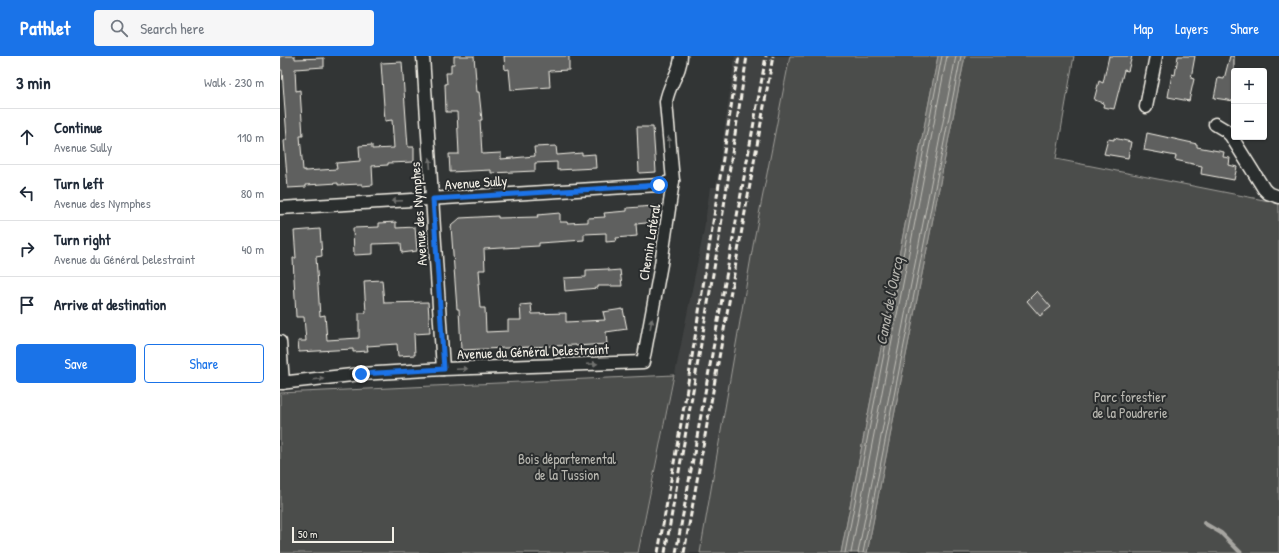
<!DOCTYPE html>
<meta charset="utf-8">
<style>
:root{--surface:#fff;--page:#f6f6f7;--text:#1f2937;--muted:#747a83;--line:#e0e1e3;--accent:#1a73e8}
body{margin:0;font-family:"Patrick Hand",sans-serif;background:var(--page);color:var(--text)}
.controls{position:absolute;right:12px;top:12px;display:grid;overflow:hidden;border-radius:4px;box-shadow:0 1px 3px #0004}
.controls button{width:36px;height:36px;display:grid;place-items:center;padding:0;border:0;border-bottom:1px solid var(--line);background:var(--surface);color:var(--text);font:20px sans-serif}
.scale{position:absolute;left:12px;bottom:10px;width:102px;box-sizing:border-box;padding-left:4px;border:2px solid #f4f1e8;border-top:0;font-size:11px;line-height:14px;white-space:nowrap;color:#f4f1e8;-webkit-text-stroke:3px #2a2d2e;paint-order:stroke}
.stop{position:absolute;width:12px;height:12px;margin:-9px;border:3px solid #1a73e8;border-radius:50%;background:#fff}
.stop.end{background:#1a73e8;border-color:#fff;box-shadow:0 1px 4px #0008}
.list{margin:0;padding:0;list-style:none}
h2{display:flex;justify-content:space-between;align-items:center;height:52px;margin:0;padding:0 16px;font-size:17px}
h2 small{font-size:13px;font-weight:400;color:var(--muted)}
.list li{display:grid;grid-template-columns:26px 1fr auto;gap:12px;align-items:center;box-sizing:border-box;height:56px;padding:0 16px;border-top:1px solid var(--line)}
.list b{display:block;font-size:15px;white-space:nowrap}
.list p{margin:0;font-size:13px;white-space:nowrap;color:var(--muted)}
.list em{font-size:13px;font-style:normal;color:var(--muted)}
.actions{display:flex;gap:8px;padding:12px 16px}
.actions a{flex:1;padding:9px 0;border:1px solid var(--accent);border-radius:4px;text-align:center;font-size:14px;color:var(--accent)}
.actions .main{background:var(--accent);color:#fff}
.icon{flex:none;width:22px;height:22px;fill:none;stroke:currentColor;stroke-width:2;stroke-linecap:round;stroke-linejoin:round}
.map{position:relative;flex:none;width:999px;height:497px;overflow:hidden}
header{display:flex;align-items:center;gap:24px;box-sizing:border-box;height:56px;padding:0 20px;background:var(--accent);color:#fff}
header strong{font-size:19px}
nav{display:flex;gap:22px;margin-inline-start:auto;font-size:14px}
.search{width:280px;height:36px;background:var(--page);display:flex;align-items:center;gap:10px;box-sizing:border-box;padding:0 14px;border-radius:4px;color:var(--muted);font-size:15px}
main{display:flex}
aside{flex:1;background:var(--surface)}
.map>svg:first-child{display:block}
.built{fill:#404242}
.green{fill:#4b4d4c;stroke:#a09f9a}
.water{fill:#727370;stroke:#a6a5a0}
.lines{fill:none;stroke-linecap:round;stroke-linejoin:round}
.shore{stroke:#c0bfb8;stroke-width:1}
.stream{stroke:#a6a5a0;stroke-width:4}
.building{fill:#5f605f;stroke:#f4f1e8}
.minor-casing{stroke:#f4f1e8;stroke-width:15}
.minor{stroke:#2a2d2e;stroke-width:12}
.rail{stroke:#f4f1e8;stroke-width:3;stroke-dasharray:6 3;stroke-linecap:butt}
.oneway{fill:#71726f}
.route{stroke:#1a73e8;stroke-width:5}
.labels{text-anchor:middle;dominant-baseline:central;stroke-width:4;stroke-linejoin:round;paint-order:stroke}
.street-label{font-size:14px;fill:#f4f1e8;stroke:#2a2d2e}
.park-label{font-size:14px;fill:#b9b8b1;stroke:#2a2d2e}
.water-label{font-size:15px;font-style:italic;fill:#b3b2ac;stroke:#2a2d2e}
</style>
<header>
<strong>Pathlet</strong>
<div class="search"><svg class="icon" aria-label="search" viewBox="0 0 24 24"><circle cx="10" cy="10" r="6"/><path d="M15 15l6 6"/></svg>Search here</div>
<nav><a>Map</a><a>Layers</a><a>Share</a></nav>
</header>
<main>
<aside>
<h2>3 min<small>Walk · 230 m</small></h2>
<ul class="list">
<li><svg class="icon" aria-label="ahead" viewBox="0 0 24 24"><path d="M12 20V5M6 11l6-6 6 6"/></svg><div><b>Continue</b><p>Avenue Sully</p></div><em>110 m</em></li>
<li><svg class="icon" aria-label="left" viewBox="0 0 24 24"><path d="M17 20v-9H6M10 6l-5 5 5 5"/></svg><div><b>Turn left</b><p>Avenue des Nymphes</p></div><em>80 m</em></li>
<li><svg class="icon" aria-label="right" viewBox="0 0 24 24"><path d="M7 20v-9h11M14 6l5 5-5 5"/></svg><div><b>Turn right</b><p>Avenue du Général Delestraint</p></div><em>40 m</em></li>
<li><svg class="icon" aria-label="arrive" viewBox="0 0 24 24"><path d="M6 21V4h12l-3 4 3 4H6"/></svg><div><b>Arrive at destination</b></div></li>
</ul>
<div class="actions"><a class="main">Save</a><a>Share</a></div>
</aside>
<div class="map">
<svg width="999" height="497" viewBox="0 0 999 497">
<rect width="100%" height="100%" fill="#323535"/>
<filter id="ink" filterUnits="userSpaceOnUse"><feTurbulence type="fractalNoise" baseFrequency=".025" numOctaves="2"/><feDisplacementMap in="SourceGraphic" scale="8" xChannelSelector="R" yChannelSelector="G"/><feConvolveMatrix kernelMatrix="1 2 1 2 8 2 1 2 1" color-interpolation-filters="sRGB"/></filter>
<g filter="url(#ink)">
<!-- built -->
<polygon class="built" points="455,0 510,0 474,184 420,497 359,497 424,174 430,131 436,131"/>
<!-- green -->
<g class="green">
<polygon points="510,0 658,0 561,497 420,497 474,184"/>
<polygon points="685,0 794,0 776,103 999,147 999,497 587,497"/>
<polygon points="394,319 358,497 0,497 0,337"/>
</g>
<!-- water -->
<polygon class="water" points="658,0 685,0 587,497 561,497"/>
<g class="lines">
<!-- shore -->
<g class="shore">
<polyline points="565,497 662,0"/>
<polyline points="571,497 667,0"/>
<polyline points="578,497 676,0"/>
<polyline points="583,497 681,0"/>
</g>
<!-- stream -->
<polyline class="stream" points="924,467 941,477 961,497"/>
</g>
<!-- building -->
<g class="building">
<polygon points="0,0 15,0 15,3 44,2 44,11 15,13 16,35 20,34 23,80 20,80 23,114 25,114 25,115 57,113 56,107 80,105 79,90 92,89 92,93 114,92 112,64 105,65 101,7 122,6 128,91 134,91 134,106 108,107 108,109 92,110 93,129 82,130 82,128 58,129 58,127 26,129 26,131 8,132 4,85 6,84 7,82 2,14 0,14"/>
<polygon points="174,0 194,0 197,36 199,36 202,64 200,64 202,98 221,97 221,103 255,100 254,91 276,90 277,99 302,97 302,99 315,98 316,112 277,114 277,106 255,107 255,115 211,117 211,114 170,116 169,98 179,98 177,56 166,56 165,28 167,28 166,17 171,17 171,8 174,8"/>
<polygon points="224,0 289,0 289,14 269,15 270,31 231,34 229,13 225,14"/>
<polygon points="829,0 852,0 848,15 844,14 834,53 823,51 824,47 814,44 819,25 823,27"/>
<polygon points="898,0 915,0 911,22 914,23 909,45 888,41 892,18 895,19"/>
<polygon points="950,0 954,0 954,45 934,42 938,22 944,23"/>
<polygon points="357,71 373,71 376,116 359,117"/>
<polygon points="867,77 917,88 917,91 944,96 943,101 950,102 949,109 957,111 954,124 921,118 922,110 895,104 896,100 864,94"/>
<polygon points="834,82 851,86 848,102 824,98 828,83 834,84"/>
<polygon points="374,150 376,166 356,168 357,180 336,182 337,185 326,186 326,177 304,178 304,184 259,187 259,190 204,193 205,214 199,214 200,227 198,227 200,252 205,252 206,276 228,275 228,264 241,264 240,249 251,248 252,258 286,257 286,266 325,264 323,256 343,253 347,273 326,276 327,288 296,290 296,289 181,294 179,253 177,253 171,170 180,162 218,160 218,162 258,161 257,159 280,157 280,166 287,166 287,167 308,166 308,162 325,161 324,157 347,155 347,152"/>
<polygon points="116,166 116,172 135,171 137,195 122,197 121,187 93,188 93,198 74,199 73,172 99,171 99,167"/>
<polygon points="40,173 42,200 36,201 40,260 45,259 47,284 79,282 79,257 86,257 84,225 102,224 104,247 148,246 150,277 134,278 135,299 118,300 117,288 87,290 88,295 73,296 73,293 19,296 18,285 26,285 24,261 16,261 13,202 16,202 14,175"/>
<polygon points="328,213 328,215 340,214 342,230 318,230 318,232 285,235 284,222 306,221 306,214"/>
<polygon points="757,235 771,251 760,260 747,245"/>
</g>
<g class="lines">
<!-- minor casing -->
<g class="minor-casing">
<g id="minor">
<polyline points="143,0 163,313"/>
<polyline points="866,51 876,0"/>
<polyline points="935,68 945,74 951,80 984,133 988,137 999,141"/>
<polyline points="0,152 379,129 393,125"/>
<polyline points="0,286 3,327"/>
<path d="M0,327l81,-9 82,-5 200,-7 18,-98 12,-83 -7,-79c2,-17 15,-30 15,-46"/>
</g>
</g>
<!-- minor -->
<use href="#minor" class="minor"/>
<!-- rail -->
<g class="rail">
<polyline points="378,497 406,339 459,0"/>
<polyline points="385,497 438,189 467,0"/>
<polyline points="396,497 486,0"/>
<polyline points="404,497 493,0"/>
</g>
</g>
<!-- one-way arrows -->
<defs><path id="oneway-solid" d="M-6-.8H1V-3.2L6.5 0L1 3.2V.8H-6Z"/></defs>
<g class="oneway">
<use href="#oneway-solid" transform="translate(389 86) rotate(-95)"/>
<use href="#oneway-solid" transform="translate(150 107) rotate(-94)"/>
<use href="#oneway-solid" transform="translate(117 145) rotate(177)"/>
<use href="#oneway-solid" transform="translate(371 268) rotate(-80)"/>
<use href="#oneway-solid" transform="translate(312 308) rotate(-2)"/>
<use href="#oneway-solid" transform="translate(182 313) rotate(-2)"/>
<use href="#oneway-solid" transform="translate(39 323) rotate(-7)"/>
</g>
</g>
<g class="lines" filter="url(#ink)">
<!-- route -->
<polyline class="route" points="81,318 164,313 153,143 379,129"/>
</g>
<g class="labels">
<!-- street labels -->
<g class="street-label">
<text transform="translate(196 126) rotate(-4)">Avenue Sully</text>
<text transform="translate(138 158) rotate(-94)">Avenue des Nymphes</text>
<text transform="translate(369 186) rotate(-81)">Chemin Latéral</text>
<text transform="translate(253 295) rotate(-2)">Avenue du Général Delestraint</text>
</g>
<!-- park labels -->
<g class="park-label">
<text x="850" y="340">Parc forestier<tspan x="850" dy="16">de la Poudrerie</tspan></text>
<text x="287" y="402">Bois départemental<tspan x="287" dy="16">de la Tussion</tspan></text>
</g>
<!-- water labels -->
<g class="water-label">
<text transform="translate(609 245) rotate(-79)">Canal de l'Ourcq</text>
</g>
</g>
</svg>
<div class="controls">
<button>+</button>
<button>−</button>
</div>
<div class="scale">50 m</div>
<div class="stop" style="left:379px;top:129px"></div>
<div class="stop end" style="left:81px;top:318px"></div>
</div>
</main>
